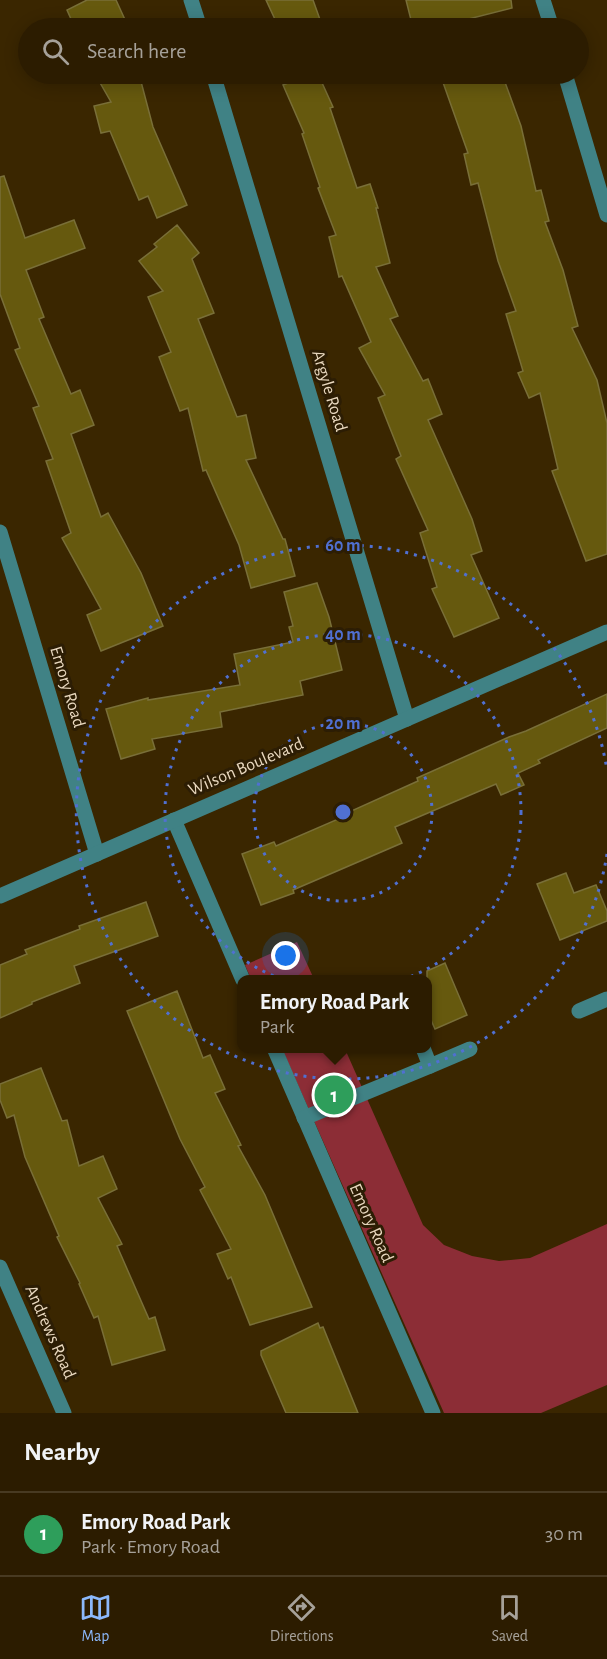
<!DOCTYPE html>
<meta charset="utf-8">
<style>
:root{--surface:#2c1c00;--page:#38290f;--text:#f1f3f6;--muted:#a6a199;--line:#483a22;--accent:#8cb9fc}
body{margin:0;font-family:"Alegreya Sans",sans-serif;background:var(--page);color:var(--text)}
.you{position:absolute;left:286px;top:956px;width:21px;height:21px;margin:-15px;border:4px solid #fff;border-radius:50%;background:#1a73e8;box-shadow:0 0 0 9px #1a73e833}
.badge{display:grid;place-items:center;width:39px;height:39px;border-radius:50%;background:var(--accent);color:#fff;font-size:20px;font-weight:700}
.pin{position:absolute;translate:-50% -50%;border:3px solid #fff;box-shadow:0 2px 6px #0006}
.popup{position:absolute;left:237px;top:975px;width:195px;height:78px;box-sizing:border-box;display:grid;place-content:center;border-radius:12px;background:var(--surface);filter:drop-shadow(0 2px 4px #0005);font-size:20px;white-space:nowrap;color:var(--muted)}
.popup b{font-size:22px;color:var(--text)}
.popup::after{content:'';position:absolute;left:50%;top:100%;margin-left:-12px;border:12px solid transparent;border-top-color:var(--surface)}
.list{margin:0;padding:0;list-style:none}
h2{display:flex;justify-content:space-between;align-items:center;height:78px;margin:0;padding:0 24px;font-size:26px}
h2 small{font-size:20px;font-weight:400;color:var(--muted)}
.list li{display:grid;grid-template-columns:39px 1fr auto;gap:18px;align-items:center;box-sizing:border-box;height:84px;padding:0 24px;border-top:2px solid var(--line)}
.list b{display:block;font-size:22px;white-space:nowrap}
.list p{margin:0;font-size:20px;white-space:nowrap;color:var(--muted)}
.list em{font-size:20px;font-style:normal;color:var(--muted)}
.icon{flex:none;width:33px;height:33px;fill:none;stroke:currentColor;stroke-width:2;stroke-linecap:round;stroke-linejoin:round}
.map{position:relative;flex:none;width:607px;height:1413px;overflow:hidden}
.search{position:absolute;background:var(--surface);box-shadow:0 3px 15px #0003;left:18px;right:18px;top:18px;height:66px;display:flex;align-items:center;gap:15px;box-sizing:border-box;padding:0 21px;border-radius:33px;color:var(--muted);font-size:22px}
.sheet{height:162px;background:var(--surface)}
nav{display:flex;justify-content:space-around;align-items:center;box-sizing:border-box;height:84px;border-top:2px solid var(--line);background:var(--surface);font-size:16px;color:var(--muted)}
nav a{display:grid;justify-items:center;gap:3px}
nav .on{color:var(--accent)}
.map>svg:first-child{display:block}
.green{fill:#8c2d36}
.building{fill:#66590e;stroke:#796f38;stroke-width:1.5}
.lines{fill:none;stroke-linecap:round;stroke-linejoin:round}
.minor{stroke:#408285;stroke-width:15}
.ring{fill:none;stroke:#5070d2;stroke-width:3;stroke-dasharray:3 6}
.labels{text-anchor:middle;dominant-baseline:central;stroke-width:6;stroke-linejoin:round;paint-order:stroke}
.street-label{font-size:18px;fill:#e9d8bf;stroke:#2c1d04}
.centre{fill:#5070d2;stroke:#2c1d04;stroke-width:3}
.ring-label{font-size:18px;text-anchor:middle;font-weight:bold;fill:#5070d2;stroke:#2c1d04;stroke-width:6;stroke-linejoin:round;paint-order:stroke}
</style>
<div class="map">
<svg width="607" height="1413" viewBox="0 0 607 1413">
<rect width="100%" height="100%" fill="#3a2600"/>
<!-- green -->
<g class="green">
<polygon points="297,942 314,979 251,979 245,965"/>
<polygon points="282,1049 345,1049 423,1225 444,1245 472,1256 499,1261 530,1258 607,1224 607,1385 541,1413 444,1413"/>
</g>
<!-- building -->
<g class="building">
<polygon points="87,0 116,0 126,22 113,28 75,28 67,10"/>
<polygon points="266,0 313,0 323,28 279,28"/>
<polygon points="406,0 511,0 512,8 433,28 413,28"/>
<polygon points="95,74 139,74 153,127 187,205 157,218 148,196 139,200 110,131 101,133 94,106 111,102"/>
<polygon points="311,74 318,74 333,107 330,108 357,188 370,184 378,208 376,208 390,263 376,267 398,316 390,319 423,381 428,379 442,414 428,420 472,519 482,551 471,555 499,618 454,637 432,589 437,587 420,533 428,530 396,459 401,456 378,398 385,395 359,348 371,342 342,276 339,277 329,237 336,235 318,188 320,187 302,134 304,133 283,85"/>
<polygon points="440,74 502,74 521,126 536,191 541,190 549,221 545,222 563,270 578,326 572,328 597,380 607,423 607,554 586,561 552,471 558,469 540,393 529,398 518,373 523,371 506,314 516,311 498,261 478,183 471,185 464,154 468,153"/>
<polygon points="4,176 25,238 74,220 85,248 26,270 44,317 39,319 71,394 80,390 94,425 71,434 101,517 108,513 141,573 163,626 101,651 87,615 101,609 62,538 71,533 46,461 53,459 33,408 39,406 15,350 20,348 0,294 0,177"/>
<polygon points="177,225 199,253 192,259 214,313 198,319 237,417 246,415 256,458 246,460 283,539 285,539 295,576 251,588 239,545 206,470 203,471 188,408 180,411 159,357 171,352 148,297 163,291 139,261 157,247 154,244"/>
<polygon points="317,583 329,617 342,670 300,681 303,695 220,712 222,727 152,739 155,749 121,759 106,709 148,698 148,700 240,685 234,654 293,642 289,627 293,626 284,592"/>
<polygon points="607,694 607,728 538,760 540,763 518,773 524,785 501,795 496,784 395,827 402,843 293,890 294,893 261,905 242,854 274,842 276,846 350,814 349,812 418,781 417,778 509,737 526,731"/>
<polygon points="566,873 574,893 596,885 607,911 607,921 560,940 537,884"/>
<polygon points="146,902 158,936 74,966 80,983 32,1002 32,1004 0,1018 0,965 27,954 25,950 80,929 79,926"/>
<polygon points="445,963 467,1015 435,1029 427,1011 427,971"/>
<polygon points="177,991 203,1058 210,1055 225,1089 215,1093 241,1145 238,1146 265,1195 312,1307 250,1325 231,1277 228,1279 217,1254 231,1249 200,1190 205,1187 180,1139 127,1011"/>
<polygon points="41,1068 62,1121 67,1120 79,1166 103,1156 117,1189 98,1198 122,1244 117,1246 149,1319 155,1317 165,1350 112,1365 98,1316 94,1318 79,1284 80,1283 57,1237 59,1236 25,1157 14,1115 7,1118 0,1100 0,1084"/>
<polygon points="318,1323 320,1328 323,1327 358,1413 286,1413 261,1355 261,1351"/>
</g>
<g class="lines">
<!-- minor -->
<g class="minor">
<polyline points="191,0 200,28"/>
<polyline points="543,0 552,28"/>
<polyline points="213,74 407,719"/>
<polyline points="565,74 607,215"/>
<polyline points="0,532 97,854"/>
<polyline points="174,820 243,980"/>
<polyline points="0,896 607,632"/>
<polyline points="579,1011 607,999"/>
<polyline points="274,1048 433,1413"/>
<polyline points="430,1066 470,1049"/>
<polyline points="304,1118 430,1066 423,1048"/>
<polyline points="0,1267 64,1413"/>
</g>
</g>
<!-- distance rings -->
<g class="ring">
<circle cx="343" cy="812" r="89"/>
<circle cx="343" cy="812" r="178"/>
<path d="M607 854A267 267 0 1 1 607 770"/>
</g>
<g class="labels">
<!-- street labels -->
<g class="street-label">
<text transform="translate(329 391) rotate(73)">Argyle Road</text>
<text transform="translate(67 687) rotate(73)">Emory Road</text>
<text transform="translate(246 767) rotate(-23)">Wilson Boulevard</text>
<text transform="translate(371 1223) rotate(66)">Emory Road</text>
<text transform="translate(50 1332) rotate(66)">Andrews Road</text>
</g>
</g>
<circle cx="343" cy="812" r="9" class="centre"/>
<g class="ring-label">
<text x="343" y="551">60 m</text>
<text x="343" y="640">40 m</text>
<text x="343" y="729">20 m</text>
</g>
</svg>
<div class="you"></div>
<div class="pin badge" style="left:334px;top:1095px;background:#2e9e5b">1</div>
<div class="popup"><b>Emory Road Park</b>Park</div>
<div class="search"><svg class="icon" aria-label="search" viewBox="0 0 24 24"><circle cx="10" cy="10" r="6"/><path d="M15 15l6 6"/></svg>Search here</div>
</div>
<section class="sheet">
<h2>Nearby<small></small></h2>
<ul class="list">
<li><span class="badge" style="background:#2e9e5b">1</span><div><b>Emory Road Park</b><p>Park · Emory Road</p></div><em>30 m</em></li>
</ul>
</section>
<nav>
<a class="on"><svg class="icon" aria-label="map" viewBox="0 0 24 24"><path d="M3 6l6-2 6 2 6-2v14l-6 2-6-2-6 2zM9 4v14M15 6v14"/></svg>Map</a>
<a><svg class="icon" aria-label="directions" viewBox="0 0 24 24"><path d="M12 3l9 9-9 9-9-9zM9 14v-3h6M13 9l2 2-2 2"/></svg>Directions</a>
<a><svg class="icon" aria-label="saved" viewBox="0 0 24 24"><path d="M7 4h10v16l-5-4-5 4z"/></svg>Saved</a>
</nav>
